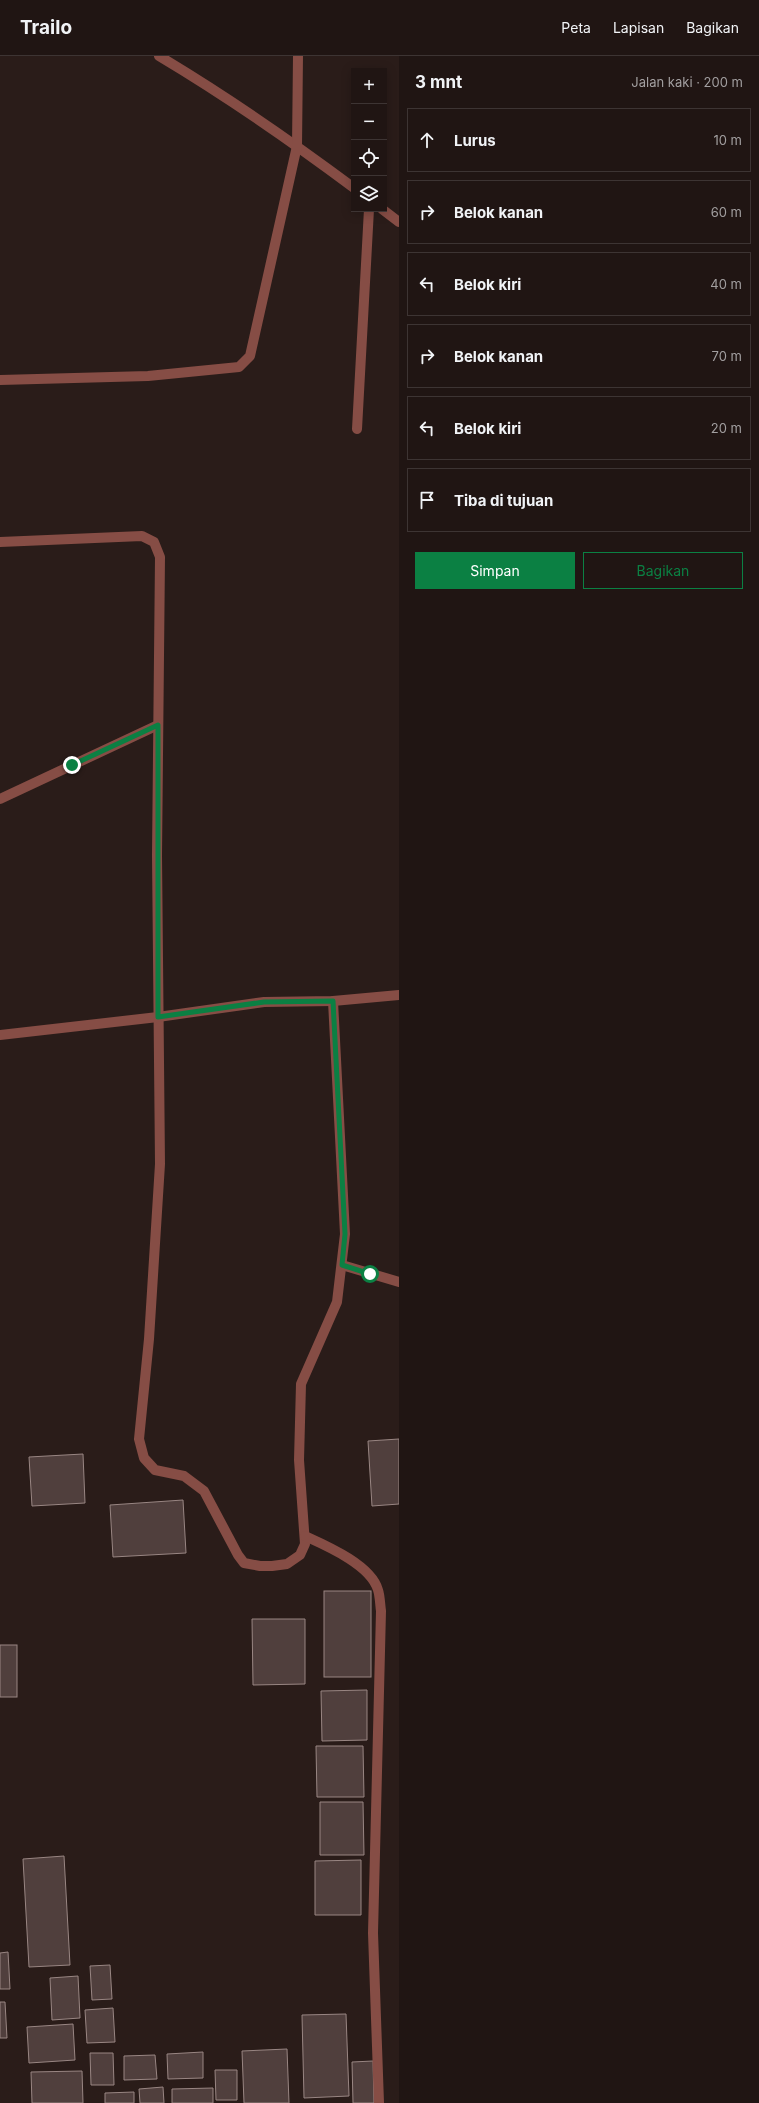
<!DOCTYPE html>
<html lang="id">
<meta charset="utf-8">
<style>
:root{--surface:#201513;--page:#281e1c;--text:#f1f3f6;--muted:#a29fa0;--line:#3d3433;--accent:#0b8043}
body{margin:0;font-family:Inter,sans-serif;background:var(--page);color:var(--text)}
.controls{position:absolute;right:12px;top:12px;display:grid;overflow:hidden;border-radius:0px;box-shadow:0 2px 10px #0003}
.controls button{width:36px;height:36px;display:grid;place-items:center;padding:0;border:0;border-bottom:1px solid var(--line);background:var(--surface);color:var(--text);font:20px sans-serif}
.stop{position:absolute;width:12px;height:12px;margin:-9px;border:3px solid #0b8043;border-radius:50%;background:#fff}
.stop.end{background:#0b8043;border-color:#fff;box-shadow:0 1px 4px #0008}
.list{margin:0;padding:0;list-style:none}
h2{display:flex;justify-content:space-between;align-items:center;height:52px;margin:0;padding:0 16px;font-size:17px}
h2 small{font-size:13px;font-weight:400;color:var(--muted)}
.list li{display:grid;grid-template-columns:26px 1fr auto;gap:12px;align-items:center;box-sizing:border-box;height:64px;margin:0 8px 8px;padding:0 8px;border:1px solid var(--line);border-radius:0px}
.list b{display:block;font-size:15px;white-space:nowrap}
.list em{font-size:13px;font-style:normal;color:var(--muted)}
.actions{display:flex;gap:8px;padding:12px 16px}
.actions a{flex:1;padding:9px 0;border:1px solid var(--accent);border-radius:0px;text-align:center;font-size:14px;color:var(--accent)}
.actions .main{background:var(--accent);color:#fff}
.icon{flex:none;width:22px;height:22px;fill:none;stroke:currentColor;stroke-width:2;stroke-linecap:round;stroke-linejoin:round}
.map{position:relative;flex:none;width:399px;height:2047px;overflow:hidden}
header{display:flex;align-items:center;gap:24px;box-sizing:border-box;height:56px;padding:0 20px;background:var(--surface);border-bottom:1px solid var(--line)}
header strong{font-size:19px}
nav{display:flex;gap:22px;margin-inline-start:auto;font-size:14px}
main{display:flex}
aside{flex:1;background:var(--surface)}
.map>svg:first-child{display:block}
.building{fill:#503f3d;stroke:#998683}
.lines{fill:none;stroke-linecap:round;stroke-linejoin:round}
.street{stroke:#864d45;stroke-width:10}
.route{stroke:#0b8043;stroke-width:5}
</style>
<header>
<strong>Trailo</strong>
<nav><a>Peta</a><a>Lapisan</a><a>Bagikan</a></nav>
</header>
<main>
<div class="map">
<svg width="399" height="2047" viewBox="0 0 399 2047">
<rect width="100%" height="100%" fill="#2a1c19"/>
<!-- building -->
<g class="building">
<polygon points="399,1383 399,1448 372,1450 368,1385"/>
<polygon points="83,1398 85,1447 32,1450 29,1401"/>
<polygon points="183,1444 186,1497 113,1501 110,1449"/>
<rect x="324" y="1535" width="47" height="86"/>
<polygon points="252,1563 305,1563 305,1628 253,1629"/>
<rect x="0" y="1589" width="17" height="52"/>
<polygon points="367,1634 367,1684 322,1685 321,1635"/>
<polygon points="316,1690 363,1690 364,1741 317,1741"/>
<polygon points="320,1746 363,1746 364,1799 320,1799"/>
<polygon points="64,1800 70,1909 29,1911 23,1803"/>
<polygon points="361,1804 361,1859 315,1859 315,1805"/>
<polygon points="8,1896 10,1933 0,1933 0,1897"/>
<polygon points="110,1909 112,1943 92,1944 90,1910"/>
<polygon points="78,1920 80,1962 52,1964 50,1922"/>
<polygon points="0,1946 5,1946 7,1982 0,1982"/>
<polygon points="113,1952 115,1986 87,1987 85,1954"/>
<polygon points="346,1958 349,2040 304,2042 302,1959"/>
<polygon points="73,1968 75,2004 29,2007 27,1971"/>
<polygon points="287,1993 289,2047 244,2047 242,1995"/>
<polygon points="203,1996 203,2022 168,2023 167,1998"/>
<polygon points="90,1997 113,1997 114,2029 91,2029"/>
<polygon points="155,1999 157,2023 124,2024 124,2000"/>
<polygon points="373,2005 374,2047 353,2047 352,2006"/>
<polygon points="215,2014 237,2014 237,2044 216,2044"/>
<polygon points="82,2015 83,2047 32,2047 31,2016"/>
<polygon points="163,2031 164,2047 140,2047 139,2033"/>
<polygon points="213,2032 213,2047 172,2047 172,2033"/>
<polygon points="134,2036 134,2047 105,2047 105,2037"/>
</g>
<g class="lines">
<!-- street -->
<g class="street">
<path d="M159,0c67,40 132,85 195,132"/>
<polyline points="382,153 399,166"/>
<polyline points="0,324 148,320 239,311 250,300 297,90 298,0"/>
<polyline points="357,373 369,153"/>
<polyline points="0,486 142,480 154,486 160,501 157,799 160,1108 149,1283 139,1383 144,1402 155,1414 184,1420 204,1435 238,1499 244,1507 260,1510 272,1510 287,1508 300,1499 305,1488 299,1404 301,1328 337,1246 345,1178 333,945"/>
<polyline points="0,743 158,669"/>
<polyline points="0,979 158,961 264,946 333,945 399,939"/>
<polyline points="342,1209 399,1226"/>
<path d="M305,1480c22,10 66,29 73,54 2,6 2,14 3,21l-8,322 6,170"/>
</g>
</g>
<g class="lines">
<!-- route -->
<polyline class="route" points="72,709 158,669 158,961 264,946 333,945 345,1178 342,1209 370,1218"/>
</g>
</svg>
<div class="controls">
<button>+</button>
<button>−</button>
<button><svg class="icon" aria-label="locate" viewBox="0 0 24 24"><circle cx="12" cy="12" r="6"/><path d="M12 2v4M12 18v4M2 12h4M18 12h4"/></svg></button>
<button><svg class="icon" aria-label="layers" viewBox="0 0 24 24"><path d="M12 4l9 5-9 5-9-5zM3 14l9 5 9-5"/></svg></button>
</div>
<div class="stop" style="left:370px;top:1218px"></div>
<div class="stop end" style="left:72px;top:709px"></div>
</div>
<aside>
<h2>3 mnt<small>Jalan kaki · 200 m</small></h2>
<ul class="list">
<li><svg class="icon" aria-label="ahead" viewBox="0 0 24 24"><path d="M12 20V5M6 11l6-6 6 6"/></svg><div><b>Lurus</b></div><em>10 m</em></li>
<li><svg class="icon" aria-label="right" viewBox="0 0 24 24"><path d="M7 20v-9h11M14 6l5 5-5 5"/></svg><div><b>Belok kanan</b></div><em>60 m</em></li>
<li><svg class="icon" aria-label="left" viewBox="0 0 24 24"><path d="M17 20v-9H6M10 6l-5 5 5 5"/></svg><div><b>Belok kiri</b></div><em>40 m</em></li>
<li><svg class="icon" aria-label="right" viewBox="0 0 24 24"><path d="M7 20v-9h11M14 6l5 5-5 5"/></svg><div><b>Belok kanan</b></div><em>70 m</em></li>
<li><svg class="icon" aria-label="left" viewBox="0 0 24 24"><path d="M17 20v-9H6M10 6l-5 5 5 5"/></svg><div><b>Belok kiri</b></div><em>20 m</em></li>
<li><svg class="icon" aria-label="arrive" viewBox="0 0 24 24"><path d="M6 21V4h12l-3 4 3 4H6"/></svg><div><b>Tiba di tujuan</b></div></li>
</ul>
<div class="actions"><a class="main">Simpan</a><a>Bagikan</a></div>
</aside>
</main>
